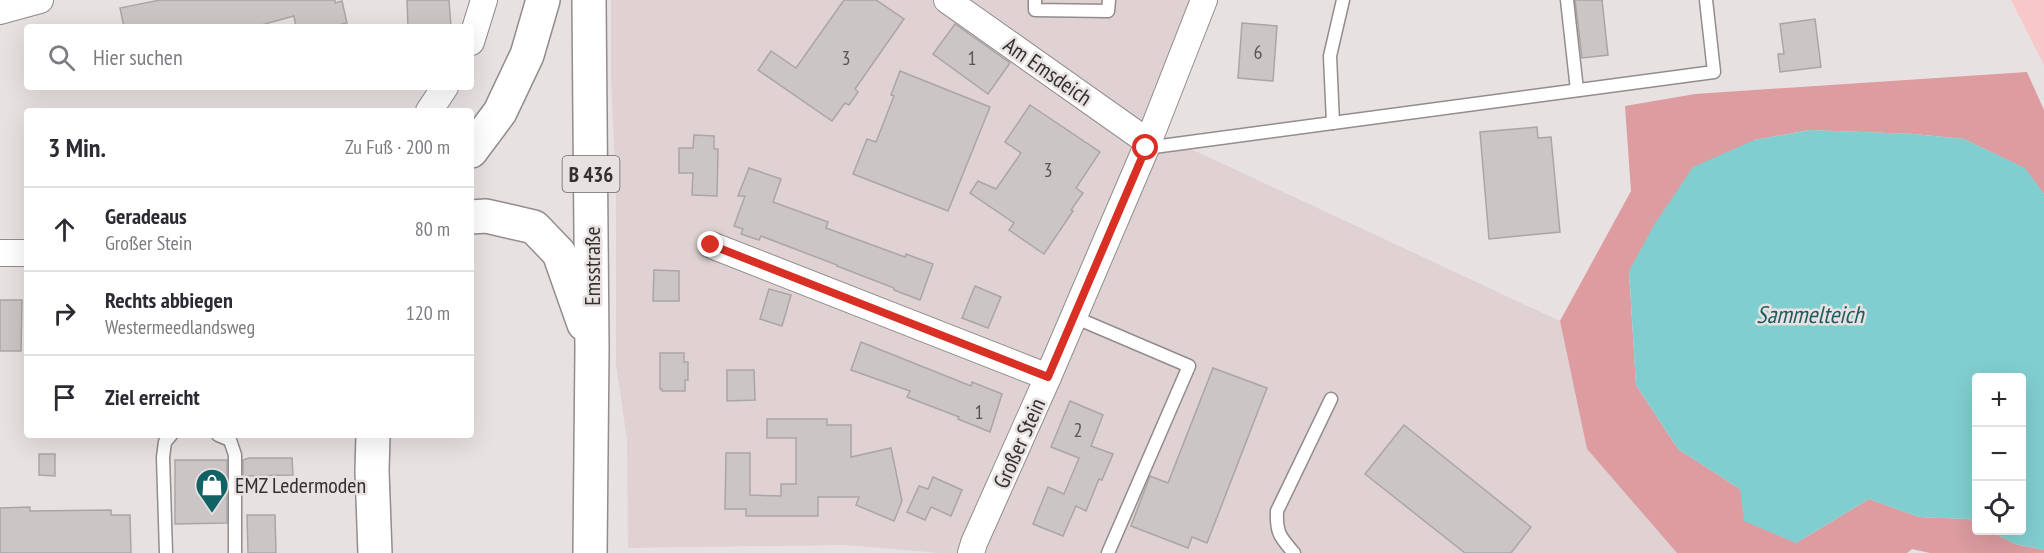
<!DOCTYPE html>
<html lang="de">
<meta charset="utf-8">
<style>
:root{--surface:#fff;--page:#f7f7f7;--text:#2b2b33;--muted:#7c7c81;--line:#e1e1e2}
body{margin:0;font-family:"PT Sans Narrow",sans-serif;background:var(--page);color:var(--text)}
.controls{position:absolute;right:18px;bottom:18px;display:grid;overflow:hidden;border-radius:6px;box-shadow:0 6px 24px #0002}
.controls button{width:54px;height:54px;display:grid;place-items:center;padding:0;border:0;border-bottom:2px solid var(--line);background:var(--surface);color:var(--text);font:30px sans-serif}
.stop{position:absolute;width:18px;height:18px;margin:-14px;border:4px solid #d93025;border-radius:50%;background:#fff}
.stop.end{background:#d93025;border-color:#fff;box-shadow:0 2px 6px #0008}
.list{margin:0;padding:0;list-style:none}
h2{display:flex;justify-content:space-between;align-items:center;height:78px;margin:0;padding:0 24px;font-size:26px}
h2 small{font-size:20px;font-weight:400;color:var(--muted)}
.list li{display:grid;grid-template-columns:39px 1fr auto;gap:18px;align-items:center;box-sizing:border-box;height:84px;padding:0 24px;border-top:2px solid var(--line)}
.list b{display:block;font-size:22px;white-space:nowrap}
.list p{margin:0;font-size:20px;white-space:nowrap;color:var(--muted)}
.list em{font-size:20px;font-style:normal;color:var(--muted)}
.icon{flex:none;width:33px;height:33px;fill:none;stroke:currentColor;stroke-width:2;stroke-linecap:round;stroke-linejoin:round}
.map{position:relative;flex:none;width:2044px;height:553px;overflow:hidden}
.search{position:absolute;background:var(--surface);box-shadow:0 6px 24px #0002;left:24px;top:24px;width:450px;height:66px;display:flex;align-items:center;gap:15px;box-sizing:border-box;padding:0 21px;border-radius:6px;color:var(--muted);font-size:22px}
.panel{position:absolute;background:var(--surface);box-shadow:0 6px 24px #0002;left:24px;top:108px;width:450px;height:330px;border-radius:6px}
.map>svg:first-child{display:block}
.built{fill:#e0d2d2}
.green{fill:#f8c7c9}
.forest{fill:#dc9ca0}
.water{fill:#81ced0}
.building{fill:#cbc5c5;stroke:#aba5a6;stroke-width:1.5}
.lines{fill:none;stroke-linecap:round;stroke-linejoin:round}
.lane-casing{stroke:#928c8c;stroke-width:15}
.street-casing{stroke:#928c8c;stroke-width:28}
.primary-casing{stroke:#928c8c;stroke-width:36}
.highway-casing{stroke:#928c8c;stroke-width:36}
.lane{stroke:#fff;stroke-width:12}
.street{stroke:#fff;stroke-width:26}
.primary{stroke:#fff;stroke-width:33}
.highway{stroke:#fff;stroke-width:33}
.route{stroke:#d93025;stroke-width:8}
.labels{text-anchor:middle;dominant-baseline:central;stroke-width:5;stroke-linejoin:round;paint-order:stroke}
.number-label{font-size:20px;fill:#585555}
.shield{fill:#e8e1e1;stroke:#696565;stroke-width:1.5}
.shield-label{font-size:21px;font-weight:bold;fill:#323030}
.street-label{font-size:22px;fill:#323030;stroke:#e8e1e1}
.poi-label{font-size:22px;fill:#323030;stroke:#e8e1e1;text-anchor:start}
.water-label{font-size:24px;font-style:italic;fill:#1c5d5f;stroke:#e8e1e1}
</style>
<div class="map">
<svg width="2044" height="553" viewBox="0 0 2044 553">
<rect width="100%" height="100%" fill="#e8e1e1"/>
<!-- built -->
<polygon class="built" points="611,0 1212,0 1159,134 1560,321 1587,449 1677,553 939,553 845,545 628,548 627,440 616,364 616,193 611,77"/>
<!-- green -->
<polygon class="green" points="2011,0 2044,0 2044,65 2042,61"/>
<!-- forest -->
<polygon class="forest" points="2027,72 2044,110 2044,194 2024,168 1964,139 1914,134 1810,130 1754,140 1629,272 1636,385 1678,449 1740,489 1796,543 1869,499 1919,517 1968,519 1976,523 1976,530 1990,531 2015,544 2044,550 2044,553 1930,553 1912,549 1907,553 1677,553 1587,449 1560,321 1631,191 1625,106 1695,94"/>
<!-- water -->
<polygon class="water" points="1810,130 1914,134 1964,139 2025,168 2044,194 2044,550 2015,544 1990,531 2022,530 2022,378 1976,378 1976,523 1968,519 1919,517 1869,499 1796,543 1744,521 1740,489 1678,449 1636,385 1629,271 1654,225 1693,167 1754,140"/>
<!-- building -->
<g class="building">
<polygon points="160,0 335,0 335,3 342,1 347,23 329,27 296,27 294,16 254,27 124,27 120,8"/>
<polygon points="407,0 449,0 451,27 408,27"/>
<polygon points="844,0 876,0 904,19 855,89 858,92 849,105 845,103 832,121 758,70 771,51 796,68"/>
<polygon points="1575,0 1602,0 1608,55 1582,58"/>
<polygon points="1815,19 1821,67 1780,72 1778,54 1784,54 1780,24"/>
<polygon points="1242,23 1277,26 1273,81 1238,78"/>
<polygon points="955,24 1010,63 988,94 933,54"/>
<polygon points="900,71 990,107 948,211 853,174 867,139 876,142 894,96 891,95"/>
<polygon points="1030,105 1100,152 1076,188 1083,193 1071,210 1073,211 1044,254 1009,230 1014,223 970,193 978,181 996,189 1021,153 1005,142"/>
<polygon points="1537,127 1538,138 1551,137 1560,232 1489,239 1480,132"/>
<polygon points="694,135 714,136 714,149 718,149 717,196 692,195 693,173 679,173 679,148 693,148"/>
<polygon points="749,168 781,179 773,202 828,222 826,228 905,257 906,254 933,264 920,300 894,290 894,288 837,266 837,265 761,236 759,240 741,234 743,229 734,226 745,196 738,196"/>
<polygon points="654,270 679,271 679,301 653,301"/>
<polygon points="975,286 1001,297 988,328 962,318"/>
<polygon points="769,289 791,295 782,326 760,319"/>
<polygon points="0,300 22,300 21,351 0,351"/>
<polygon points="861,342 971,386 972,382 1002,394 990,432 958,419 959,417 907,397 910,391 851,370"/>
<polygon points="660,353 684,353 684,362 688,362 688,380 685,380 685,391 662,391 662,389 660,389"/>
<polygon points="1213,368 1267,388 1207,543 1192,537 1188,548 1131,526 1150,476 1168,483"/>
<polygon points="727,370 754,370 755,400 727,401"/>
<polygon points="1070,401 1103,415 1091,446 1113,454 1102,480 1099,479 1086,511 1076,506 1063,536 1033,524 1048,487 1064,494 1079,458 1051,447"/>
<polygon points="767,419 827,419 827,425 851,425 851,457 891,448 902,501 894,521 856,505 859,497 818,497 818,516 746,516 746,509 725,509 726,453 750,453 750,495 781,496 781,484 796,484 796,438 767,438"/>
<polygon points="1404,425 1531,527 1511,553 1465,553 1365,474"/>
<polygon points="39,454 55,454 55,476 39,475"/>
<polygon points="249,458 292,458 293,475 243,476 243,460"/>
<polygon points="175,460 227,460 227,523 175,524"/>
<polygon points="933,477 962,490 951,516 931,507 925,520 907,512 919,486 928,489"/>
<polygon points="30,507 30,511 111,510 111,515 130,515 131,553 0,553 0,508"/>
<polygon points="247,515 275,515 276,553 248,553"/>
</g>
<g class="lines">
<!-- lane casing -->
<g class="lane-casing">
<g id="lane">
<polyline points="1035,0 1035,10 1108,11 1109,0"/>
<polyline points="1567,0 1577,90"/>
<polyline points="1333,123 1330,56 1343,0"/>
<polyline points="1146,148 1714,72 1706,0"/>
<polyline points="1074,317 1189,366 1108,553"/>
<polyline points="218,435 230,440 235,455 235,553"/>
<polyline points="166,553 163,457 165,442 171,435"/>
<path d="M1294,553c-14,-16 -18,-20 -17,-42l54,-112"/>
</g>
</g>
<!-- street casing -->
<g class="street-casing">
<g id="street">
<polyline points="947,0 1148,142"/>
<polyline points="0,11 40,0"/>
<polyline points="471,42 484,0"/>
<polyline points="429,111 445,87"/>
<polyline points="711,245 1048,377"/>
<polyline points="0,253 27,253"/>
<polyline points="971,553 974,543 1048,377 1146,148 1204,0"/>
</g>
</g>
<!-- primary casing -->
<g class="primary-casing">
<polyline id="primary" points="471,151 500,112 527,55 543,0"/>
</g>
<!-- highway casing -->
<g class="highway-casing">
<g id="highway">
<polyline points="589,0 592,349 590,553"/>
<polyline points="471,217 486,216 534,227 559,253 584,324"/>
<polyline points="373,435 372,471 375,553"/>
</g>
</g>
<!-- lane -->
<use href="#lane" class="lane"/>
<!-- street -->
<use href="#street" class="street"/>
<!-- primary -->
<use href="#primary" class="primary"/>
<!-- highway -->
<use href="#highway" class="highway"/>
</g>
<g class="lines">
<!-- route -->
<polyline class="route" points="711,245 1048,377 1146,148"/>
</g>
<!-- icons -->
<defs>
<g id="shop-pin" transform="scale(1.725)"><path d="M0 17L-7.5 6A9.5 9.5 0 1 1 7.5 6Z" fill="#116264" stroke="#e8e1e1"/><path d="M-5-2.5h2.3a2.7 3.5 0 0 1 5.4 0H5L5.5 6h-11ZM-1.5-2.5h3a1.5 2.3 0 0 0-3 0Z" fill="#fff"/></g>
</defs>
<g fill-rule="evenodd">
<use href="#shop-pin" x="212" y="485"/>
</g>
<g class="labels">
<!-- number labels -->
<g class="number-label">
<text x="1258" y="52">6</text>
<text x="846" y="58">3</text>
<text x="972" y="58">1</text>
<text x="1048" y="170">3</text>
<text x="979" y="412">1</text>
<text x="1078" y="430">2</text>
</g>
<!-- shield labels -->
<rect class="shield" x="562.5" y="156" width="57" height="36" rx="4.5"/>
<g class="shield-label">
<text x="591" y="174">B 436</text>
</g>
<!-- street labels -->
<g class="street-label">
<text transform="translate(1048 71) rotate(35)">Am Emsdeich</text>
<text transform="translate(592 266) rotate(-90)">Emsstraße</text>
<text transform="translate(1019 443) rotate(-66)">Großer Stein</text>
</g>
<!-- poi labels -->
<g class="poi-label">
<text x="235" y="485">EMZ Ledermoden</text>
</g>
<!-- water labels -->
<g class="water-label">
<text x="1810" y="314">Sammelteich</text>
</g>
</g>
</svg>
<div class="controls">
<button>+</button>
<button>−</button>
<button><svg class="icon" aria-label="locate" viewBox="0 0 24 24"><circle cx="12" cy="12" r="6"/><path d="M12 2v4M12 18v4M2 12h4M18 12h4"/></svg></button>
</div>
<div class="stop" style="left:1146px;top:148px"></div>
<div class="stop end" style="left:711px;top:245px"></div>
<div class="search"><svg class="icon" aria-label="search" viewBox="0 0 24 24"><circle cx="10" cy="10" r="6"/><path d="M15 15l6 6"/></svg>Hier suchen</div>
<section class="panel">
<h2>3 Min.<small>Zu Fuß · 200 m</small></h2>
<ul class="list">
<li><svg class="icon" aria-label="ahead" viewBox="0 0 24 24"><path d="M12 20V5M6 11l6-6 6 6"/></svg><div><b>Geradeaus</b><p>Großer Stein</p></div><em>80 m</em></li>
<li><svg class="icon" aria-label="right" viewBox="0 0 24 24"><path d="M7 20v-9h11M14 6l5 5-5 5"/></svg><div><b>Rechts abbiegen</b><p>Westermeedlandsweg</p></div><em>120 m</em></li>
<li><svg class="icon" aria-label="arrive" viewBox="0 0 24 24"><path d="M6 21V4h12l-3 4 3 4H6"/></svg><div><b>Ziel erreicht</b></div></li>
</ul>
</section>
</div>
